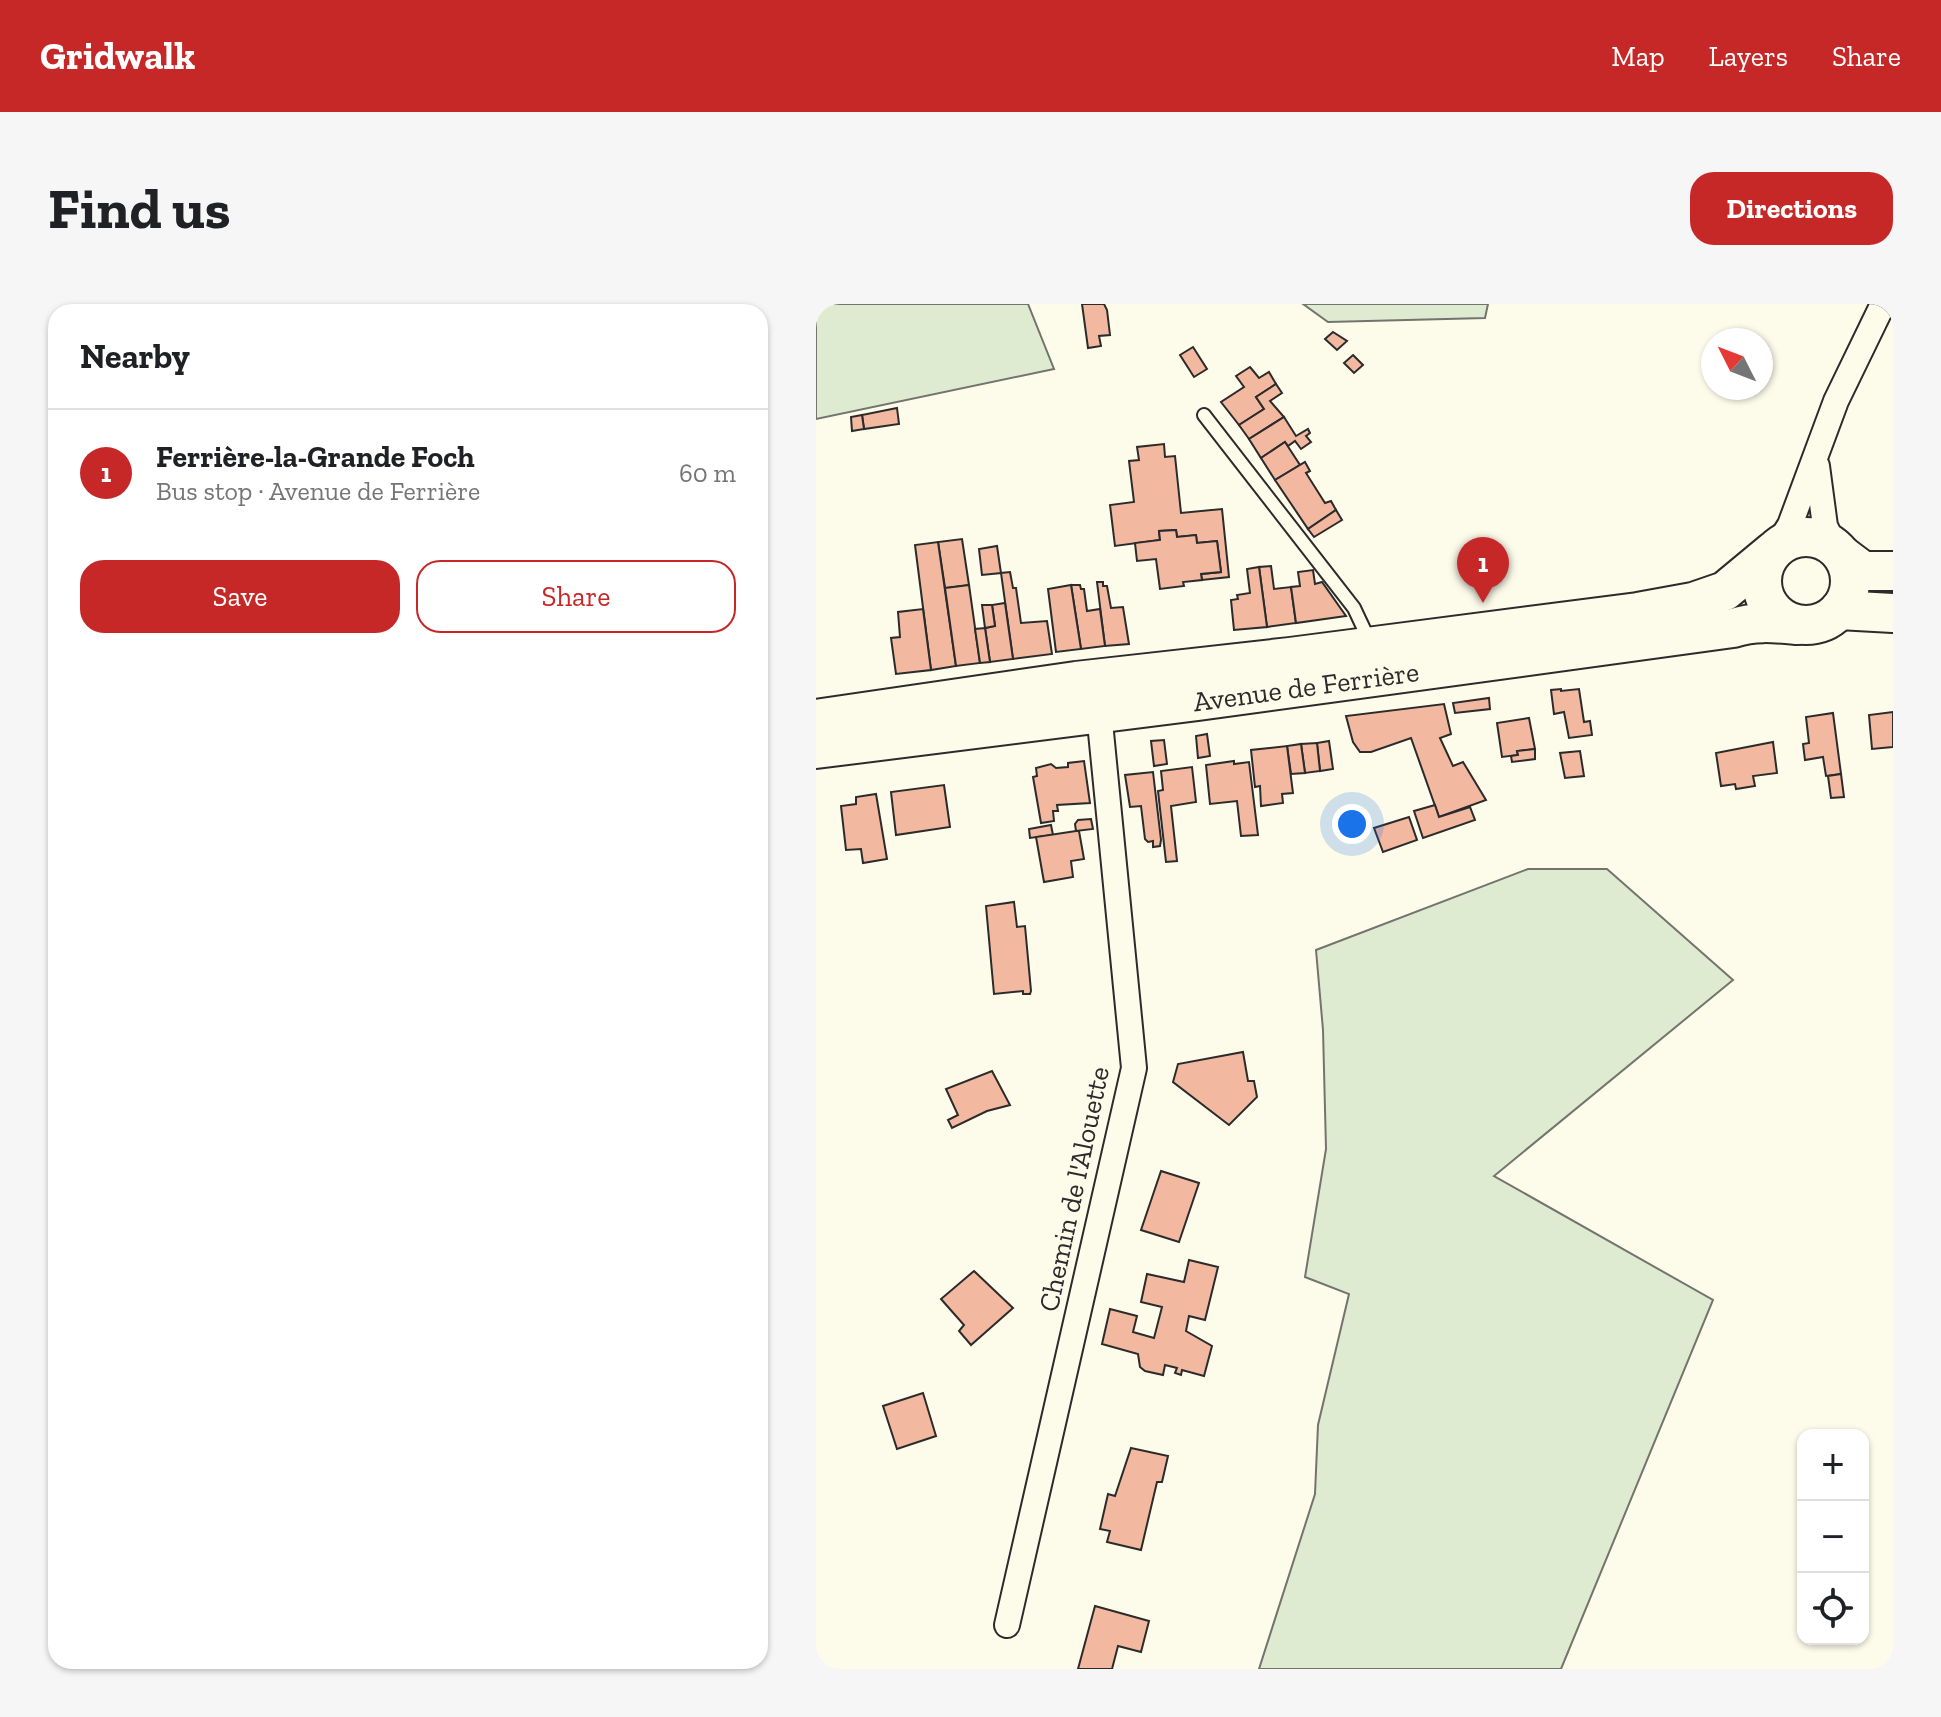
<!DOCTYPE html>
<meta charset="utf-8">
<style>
:root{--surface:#fff;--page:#f6f6f6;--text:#202124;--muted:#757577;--line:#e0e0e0;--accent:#c62828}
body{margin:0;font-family:"Zilla Slab",serif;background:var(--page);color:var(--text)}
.controls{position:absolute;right:24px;bottom:24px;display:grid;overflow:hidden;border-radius:16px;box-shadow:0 2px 6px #0004}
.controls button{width:72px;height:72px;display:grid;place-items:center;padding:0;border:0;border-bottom:2px solid var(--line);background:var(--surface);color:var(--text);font:40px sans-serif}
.compass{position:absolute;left:885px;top:24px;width:72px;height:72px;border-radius:50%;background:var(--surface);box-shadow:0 2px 6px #0004;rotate:312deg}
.you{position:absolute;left:536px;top:520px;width:28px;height:28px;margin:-20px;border:6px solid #fff;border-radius:50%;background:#1a73e8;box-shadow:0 0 0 12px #1a73e833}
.badge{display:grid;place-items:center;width:52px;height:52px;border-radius:50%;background:var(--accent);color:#fff;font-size:26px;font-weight:700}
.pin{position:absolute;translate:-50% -66px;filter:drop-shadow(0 2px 4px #0008)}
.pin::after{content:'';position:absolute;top:42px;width:28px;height:24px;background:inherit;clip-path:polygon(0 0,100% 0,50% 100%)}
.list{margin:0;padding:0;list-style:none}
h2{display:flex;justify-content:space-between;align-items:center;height:104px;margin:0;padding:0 32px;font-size:34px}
h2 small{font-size:26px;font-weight:400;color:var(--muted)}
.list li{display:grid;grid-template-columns:52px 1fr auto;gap:24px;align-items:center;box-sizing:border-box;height:128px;padding:0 32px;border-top:2px solid var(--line)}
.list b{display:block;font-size:30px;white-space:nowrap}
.list p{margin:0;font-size:26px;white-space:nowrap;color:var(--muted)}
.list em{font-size:26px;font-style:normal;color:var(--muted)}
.actions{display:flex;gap:16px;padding:24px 32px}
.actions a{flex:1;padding:18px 0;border:2px solid var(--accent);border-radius:24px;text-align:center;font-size:28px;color:var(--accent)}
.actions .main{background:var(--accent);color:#fff}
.icon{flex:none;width:44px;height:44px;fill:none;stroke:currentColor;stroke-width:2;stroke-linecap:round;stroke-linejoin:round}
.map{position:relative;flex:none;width:1077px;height:1365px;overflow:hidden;border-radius:24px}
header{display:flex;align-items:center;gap:48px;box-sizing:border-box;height:112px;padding:0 40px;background:var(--accent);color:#fff}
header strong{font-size:38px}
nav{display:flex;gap:44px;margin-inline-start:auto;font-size:28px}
.intro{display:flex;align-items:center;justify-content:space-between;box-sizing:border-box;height:192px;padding:0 48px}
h1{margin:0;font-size:56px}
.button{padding:20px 36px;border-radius:24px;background:var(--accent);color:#fff;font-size:28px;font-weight:700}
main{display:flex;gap:48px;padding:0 48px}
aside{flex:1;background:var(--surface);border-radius:24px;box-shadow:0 2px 6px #0004}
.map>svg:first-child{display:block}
.green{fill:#deebd1;stroke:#74746e;stroke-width:2}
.building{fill:#f2b8a0;stroke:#2b2b2b;stroke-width:2}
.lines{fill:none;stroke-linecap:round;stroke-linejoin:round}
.lane-casing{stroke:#2b2b2b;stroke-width:16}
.street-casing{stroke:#2b2b2b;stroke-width:28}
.primary-casing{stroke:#2b2b2b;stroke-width:42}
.lane{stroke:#fdfbea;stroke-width:12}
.street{stroke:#fdfbea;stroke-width:24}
.primary{stroke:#fdfbea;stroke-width:38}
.labels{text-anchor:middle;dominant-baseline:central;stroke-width:6;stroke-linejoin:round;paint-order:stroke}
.street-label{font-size:28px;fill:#2b2b2b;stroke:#fdfbea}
</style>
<header>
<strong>Gridwalk</strong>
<nav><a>Map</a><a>Layers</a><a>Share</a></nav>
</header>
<div class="intro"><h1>Find us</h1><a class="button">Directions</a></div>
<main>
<aside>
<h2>Nearby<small></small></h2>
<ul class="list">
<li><span class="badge">1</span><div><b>Ferrière-la-Grande Foch</b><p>Bus stop · Avenue de Ferrière</p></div><em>60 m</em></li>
</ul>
<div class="actions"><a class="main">Save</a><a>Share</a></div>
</aside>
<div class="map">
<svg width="1077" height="1365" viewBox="0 0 1077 1365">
<rect width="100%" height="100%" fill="#fdfbea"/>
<!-- green -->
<g class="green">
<polygon points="0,0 212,0 238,65 0,115"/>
<polygon points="487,0 672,0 669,14 512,18"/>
<polygon points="712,565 791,565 917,676 678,872 897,996 745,1365 443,1365 499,1190 502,1121 533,990 489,973 510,845 507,726 500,646"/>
</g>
<!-- building -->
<g class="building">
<polygon points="266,0 288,0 291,6 294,31 283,32 285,42 272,44"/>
<polygon points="517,28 531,37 521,46 509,35"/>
<polygon points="377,43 391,65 378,73 364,51"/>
<polygon points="537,51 547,61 538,69 528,59"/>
<polygon points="434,63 443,74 453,68 460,80 440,93 448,105 423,121 405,98 428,83 420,72"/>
<polygon points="460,80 466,89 454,97 468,113 433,135 423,121 448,105 440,93"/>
<polygon points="81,104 83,120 48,125 46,111"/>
<polygon points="46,111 48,125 36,127 35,113"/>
<polygon points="468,113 480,132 492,125 494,129 490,132 495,138 485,145 479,137 472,142 469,138 445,154 433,135"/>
<polygon points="469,138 484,161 459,176 445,154"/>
<polygon points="348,140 349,153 359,152 365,209 406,205 413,273 386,276 385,270 405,268 401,237 381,239 380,231 361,233 360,226 343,227 344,236 299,242 294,201 318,198 313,157 323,156 321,143"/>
<polygon points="489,158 494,167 490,169 509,199 515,197 520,206 492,225 459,176"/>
<polygon points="520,206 526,216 498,233 492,225"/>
<polygon points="360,226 361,233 380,231 381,239 401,237 405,268 385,270 386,276 367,278 368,282 344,285 340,255 321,257 319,239 344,236 343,227"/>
<polygon points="146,235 153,281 129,284 122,238"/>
<polygon points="122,238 140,362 115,366 99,241"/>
<polygon points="181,242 185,269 166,271 163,245"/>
<polygon points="455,262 458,285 475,283 480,319 451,323 443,263"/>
<polygon points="443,263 451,323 418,326 415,296 422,295 421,291 434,289 431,265"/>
<polygon points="497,266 499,280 506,278 530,312 480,319 475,283 484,282 482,268"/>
<polygon points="194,268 197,284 200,284 205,319 231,317 236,350 197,355 185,269"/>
<polygon points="281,278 287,278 287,282 291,282 295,304 307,303 313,340 289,342"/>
<polygon points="153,281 164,359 140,362 129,284"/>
<polygon points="255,281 264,281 265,285 268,285 271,307 284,305 289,342 265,345"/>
<polygon points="255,281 265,345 240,348 232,285"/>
<polygon points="189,299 197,355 174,358 169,324 179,322 176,301"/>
<polygon points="166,301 176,301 179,322 169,324"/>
<polygon points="107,305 115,366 80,370 75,334 84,333 82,308"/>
<polygon points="169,324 174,358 164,359 159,325"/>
<polygon points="745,385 745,387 763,385 768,418 774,417 776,431 753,434 748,408 738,410 735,386"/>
<polygon points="673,394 674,405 639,409 637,399"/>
<polygon points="628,400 635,430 624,434 637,462 647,458 670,496 623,513 595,434 555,448 544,448 537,438 530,412"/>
<polygon points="1077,408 1077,443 1056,445 1053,411"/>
<polygon points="1017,409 1025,470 1010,472 1007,453 989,456 987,440 993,439 990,413"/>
<polygon points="713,414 719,445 701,447 702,451 686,453 681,419"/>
<polygon points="391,430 394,452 382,454 380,432"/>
<polygon points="348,436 351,460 338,462 335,437"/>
<polygon points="513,437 517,465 504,467 501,439"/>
<polygon points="957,438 961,469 937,472 939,482 920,485 919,480 905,482 900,449"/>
<polygon points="501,439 504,467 489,469 485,440"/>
<polygon points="485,440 489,469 475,470 471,442"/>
<polygon points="471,442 477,489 466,490 467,499 445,502 444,482 439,483 435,446"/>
<polygon points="719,445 719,455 696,458 695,452 702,451 701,447"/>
<polygon points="764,447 768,472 749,474 744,449"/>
<polygon points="268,457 274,499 241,501 242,507 237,507 238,517 225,519 217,473 221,472 220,464 235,460 240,464 252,463 252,459"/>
<polygon points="418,457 418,460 433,458 442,531 425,532 421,497 394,500 390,461"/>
<polygon points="376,463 380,498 355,502 361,557 350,558 342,487 347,486 345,467"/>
<polygon points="337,468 345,536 344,542 337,543 337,537 332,538 329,535 325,502 314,503 309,471"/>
<polygon points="1025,470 1028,493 1015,494 1012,472"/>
<polygon points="128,481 134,523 80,531 75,488"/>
<polygon points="60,490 71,555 47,559 45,545 30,546 25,502 40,500 40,493"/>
<polygon points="619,501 623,513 654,503 659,516 607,534 598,507"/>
<polygon points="593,513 601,536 567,548 558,524"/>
<polygon points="275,515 277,525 260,527 259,520 262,516"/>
<polygon points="235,521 237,531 214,534 213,525"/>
<polygon points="260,527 263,527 268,555 255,557 257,573 228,578 220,533"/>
<polygon points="198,598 201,623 209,622 215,687 214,690 207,690 207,687 178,690 170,602"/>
<polygon points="427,748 432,777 438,777 441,793 413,821 357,778 362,760"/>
<polygon points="176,767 194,801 171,807 136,824 132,816 142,811 130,785"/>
<polygon points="345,867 383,879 363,938 325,926"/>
<polygon points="373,956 402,963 389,1016 373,1012 370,1027 396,1042 388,1072 366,1066 365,1071 359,1069 361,1064 349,1061 347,1071 329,1067 324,1063 322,1050 286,1040 294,1005 321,1012 317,1028 338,1034 346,1003 325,998 331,970 368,978"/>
<polygon points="158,967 197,1004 155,1041 143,1027 148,1021 125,995"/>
<polygon points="107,1089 120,1132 81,1145 67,1102"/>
<polygon points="315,1144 352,1152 346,1178 341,1178 325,1246 291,1238 294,1227 284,1225 292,1190 299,1192"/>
<polygon points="279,1302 333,1317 325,1348 302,1342 296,1365 262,1365"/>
</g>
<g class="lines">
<!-- lane casing -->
<g class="lane-casing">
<polyline id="lane" points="388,111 538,304 554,338"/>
</g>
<!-- street casing -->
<g class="street-casing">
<g id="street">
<polyline points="1001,162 1009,222 1019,243"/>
<polyline points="959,245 974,221 1020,97 1067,0"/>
<polyline points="191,1321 318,764 283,408 279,396"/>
</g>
</g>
<!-- primary casing -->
<g class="primary-casing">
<g id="primary">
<circle cx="990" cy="277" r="44"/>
<polyline points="1027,252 1047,267 1077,267"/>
<polyline points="1023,306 1077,309"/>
<polyline points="0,415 260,377 474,353 822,308 877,298 909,287 956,248"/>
<path id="s1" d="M0,445l382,-48 535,-73c21,-7 41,-5 63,-3"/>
</g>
</g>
<!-- lane -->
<use href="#lane" class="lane"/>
<!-- street -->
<use href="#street" class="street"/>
<!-- primary -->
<use href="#primary" class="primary"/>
</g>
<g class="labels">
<!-- street labels -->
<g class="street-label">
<text stroke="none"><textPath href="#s1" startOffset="494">Avenue de Ferrière</textPath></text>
<text transform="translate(258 885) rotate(-78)">Chemin de l'Alouette</text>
</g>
</g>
</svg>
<div class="controls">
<button>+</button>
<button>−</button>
<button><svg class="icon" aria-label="locate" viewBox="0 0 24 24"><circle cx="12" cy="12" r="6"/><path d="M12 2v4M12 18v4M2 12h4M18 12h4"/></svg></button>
</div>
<svg class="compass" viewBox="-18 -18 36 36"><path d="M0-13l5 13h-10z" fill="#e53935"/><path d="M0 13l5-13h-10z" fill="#757577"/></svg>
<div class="you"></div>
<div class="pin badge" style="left:667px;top:299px">1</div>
</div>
</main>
